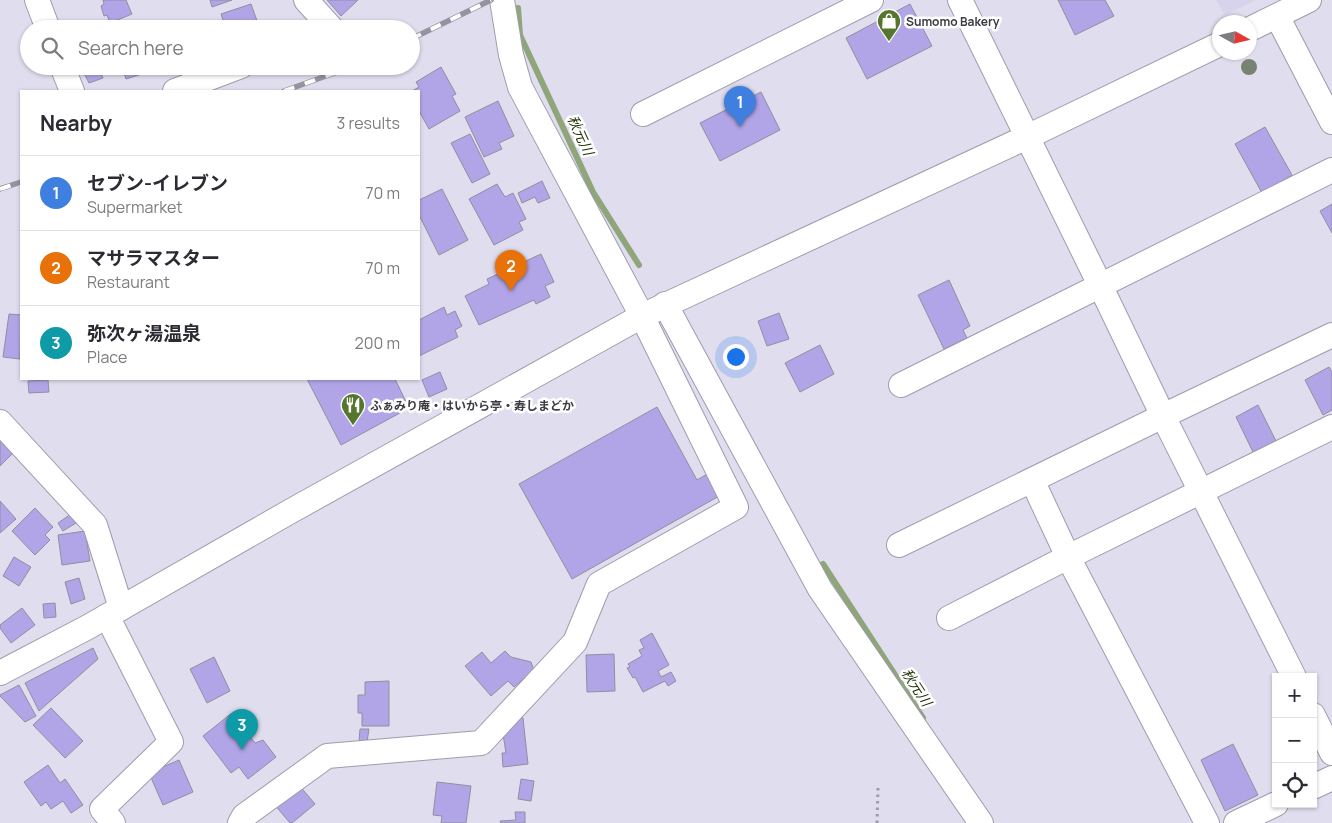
<!DOCTYPE html>
<meta charset="utf-8">
<style>
:root{--surface:#fff;--page:#f7f7f7;--text:#2b2b33;--muted:#7c7c81;--line:#e1e1e2;--accent:#b45309}
body{margin:0;font-family:Manrope,"Noto Sans JP",sans-serif;background:var(--page);color:var(--text)}
.controls{position:absolute;right:15px;bottom:15px;display:grid;overflow:hidden;border-radius:0px;box-shadow:0 1px 4px #0004}
.controls button{width:45px;height:45px;display:grid;place-items:center;padding:0;border:0;border-bottom:1px solid var(--line);background:var(--surface);color:var(--text);font:25px sans-serif}
.compass{position:absolute;left:1212px;top:15px;width:45px;height:45px;border-radius:50%;background:var(--surface);box-shadow:0 1px 4px #0004;rotate:98deg}
.you{position:absolute;left:735px;top:356px;width:18px;height:18px;margin:-12px;border:4px solid #fff;border-radius:50%;background:#1a73e8;box-shadow:0 0 0 8px #1a73e833}
.badge{display:grid;place-items:center;width:32px;height:32px;border-radius:50%;background:var(--accent);color:#fff;font-size:16px;font-weight:700}
.pin{position:absolute;translate:-50% -41px;filter:drop-shadow(0 1px 2px #0008)}
.pin::after{content:'';position:absolute;top:26px;width:18px;height:15px;background:inherit;clip-path:polygon(0 0,100% 0,50% 100%)}
.list{margin:0;padding:0;list-style:none}
h2{display:flex;justify-content:space-between;align-items:center;height:65px;margin:0;padding:0 20px;font-size:21px}
h2 small{font-size:16px;font-weight:400;color:var(--muted)}
.list li{display:grid;grid-template-columns:32px 1fr auto;gap:15px;align-items:center;box-sizing:border-box;height:75px;padding:0 20px;border-top:1px solid var(--line)}
.list b{display:block;font-size:19px;white-space:nowrap}
.list p{margin:0;font-size:16px;white-space:nowrap;color:var(--muted)}
.list em{font-size:16px;font-style:normal;color:var(--muted)}
.icon{flex:none;width:28px;height:28px;fill:none;stroke:currentColor;stroke-width:2;stroke-linecap:round;stroke-linejoin:round}
.map{position:relative;flex:none;width:1332px;height:823px;overflow:hidden}
.search{position:absolute;background:var(--surface);box-shadow:0 1px 4px #0004;left:20px;top:20px;width:400px;height:55px;display:flex;align-items:center;gap:12px;box-sizing:border-box;padding:0 18px;border-radius:28px;color:var(--muted);font-size:19px}
.panel{position:absolute;background:var(--surface);box-shadow:0 1px 4px #0004;left:20px;top:90px;width:400px;height:290px;border-radius:0px}
.map>svg:first-child{display:block}
.built{fill:#d7d3ec}
.lines{fill:none;stroke-linecap:round;stroke-linejoin:round}
.stream{stroke:#8fa57a;stroke-width:6}
.building{fill:#b2a5e7;stroke:#918e9f}
.minor-casing{stroke:#9e9cad;stroke-width:26}
.path{stroke:#9d9ba9;stroke-width:3;stroke-dasharray:2.5 4;stroke-linecap:butt}
.minor{stroke:#fff;stroke-width:24}
.rail-casing{stroke:#9693a1;stroke-width:5.5}
.rail{stroke:#fff;stroke-width:4;stroke-dasharray:11;stroke-linecap:butt}
.tree{fill:#788270}
.labels{text-anchor:middle;dominant-baseline:central;stroke-width:5;stroke-linejoin:round;paint-order:stroke}
.poi-label{font-size:12px;font-weight:bold;fill:#3d3b43;stroke:#fff;text-anchor:start}
.water-label{font-size:14px;font-style:italic;fill:#1d3002;stroke:#fff}
</style>
<div class="map">
<svg width="1332" height="823" viewBox="0 0 1332 823">
<rect width="100%" height="100%" fill="#e0ddef"/>
<!-- built -->
<polygon class="built" points="1216,0 1256,0 1225,15"/>
<g class="lines">
<!-- stream -->
<g class="stream">
<polyline points="518,8 520,35 593,192 639,265"/>
<polyline points="823,564 923,718"/>
</g>
</g>
<!-- building -->
<g class="building">
<polygon points="103,0 126,0 132,14 110,23 107,15 104,16 101,6 104,4"/>
<polygon points="210,0 232,0 212,7"/>
<polygon points="327,0 358,0 341,16"/>
<polygon points="1058,0 1105,0 1114,16 1075,35"/>
<polygon points="251,4 260,29 226,29 221,14"/>
<polygon points="910,4 932,46 867,79 846,38"/>
<polygon points="93,66 98,66 103,78 89,83 83,71"/>
<polygon points="122,66 146,66 148,72 126,79"/>
<polygon points="441,67 456,94 452,96 460,111 429,129 419,111 419,91 412,91 419,87 416,82"/>
<polygon points="761,92 780,130 720,161 700,123"/>
<polygon points="498,101 514,136 499,143 502,149 484,157 465,117"/>
<polygon points="1265,127 1292,175 1262,193 1235,144"/>
<polygon points="470,134 490,174 472,183 451,143"/>
<polygon points="542,181 550,198 538,203 535,197 522,203 518,193"/>
<polygon points="497,184 505,197 513,193 526,219 519,222 523,230 494,245 469,199"/>
<polygon points="442,189 468,240 439,255 419,215 419,200"/>
<polygon points="1332,204 1332,233 1320,211"/>
<polygon points="541,254 554,282 545,286 550,297 536,304 534,300 479,325 465,296 489,284 487,279"/>
<polygon points="949,280 970,326 963,330 967,338 944,349 918,295"/>
<polygon points="444,307 447,315 455,311 462,326 455,330 458,337 419,356 419,320"/>
<polygon points="779,313 789,339 767,346 758,321"/>
<polygon points="9,314 21,315 20,359 3,357"/>
<polygon points="820,345 834,374 800,392 785,363"/>
<polygon points="1329,367 1332,372 1332,410 1323,415 1305,380"/>
<polygon points="440,372 447,389 429,397 422,380"/>
<polygon points="307,379 395,379 409,408 341,445"/>
<polygon points="48,380 49,392 29,393 28,381"/>
<polygon points="1258,405 1276,441 1253,452 1236,417"/>
<polygon points="657,407 697,480 709,473 721,495 572,579 519,484"/>
<polygon points="0,436 15,451 0,466"/>
<polygon points="0,501 16,519 0,533"/>
<polygon points="35,508 53,527 45,535 50,540 35,555 12,531"/>
<polygon points="71,514 76,523 63,531 58,523"/>
<polygon points="85,531 90,561 62,565 58,535"/>
<polygon points="14,557 31,567 19,586 3,576"/>
<polygon points="79,578 85,599 71,604 65,582"/>
<polygon points="55,603 56,617 44,618 43,604"/>
<polygon points="22,608 35,625 11,643 0,628 0,625"/>
<polygon points="652,633 669,665 658,671 661,677 671,672 676,681 668,686 665,681 643,692 635,677 633,678 627,668 630,667 628,664 642,656 639,650 644,648 640,640"/>
<polygon points="93,648 98,659 39,711 25,683"/>
<polygon points="505,651 511,657 531,662 534,670 514,687 508,681 491,696 465,666 482,652 491,663"/>
<polygon points="614,654 615,691 587,692 586,655"/>
<polygon points="214,657 230,691 207,703 190,669"/>
<polygon points="389,681 389,726 362,726 362,713 358,713 358,695 365,695 365,682"/>
<polygon points="19,685 36,716 25,722 0,696 0,695"/>
<polygon points="51,708 83,741 65,758 33,725"/>
<polygon points="232,713 255,743 263,740 276,757 248,779 239,767 231,773 203,736"/>
<polygon points="523,718 528,764 503,767 502,753 506,753 503,734 512,719"/>
<polygon points="360,729 369,729 367,742 359,741"/>
<polygon points="1233,744 1258,795 1225,811 1201,760"/>
<polygon points="179,760 193,792 163,805 149,773"/>
<polygon points="48,765 60,783 65,779 83,805 71,813 63,801 51,809 46,802 41,806 24,782"/>
<polygon points="521,779 534,781 531,801 518,799"/>
<polygon points="437,782 471,786 466,823 441,823 442,816 433,815"/>
<polygon points="298,784 315,804 292,823 290,823 274,804"/>
<polygon points="515,812 525,812 525,823 501,823 500,821 516,820"/>
</g>
<g class="lines">
<!-- minor casing -->
<g class="minor-casing">
<g id="minor">
<polyline points="37,0 48,29"/>
<polyline points="306,0 332,29"/>
<polyline points="960,0 1100,285 1163,416 1332,335"/>
<polyline points="1277,16 1332,122"/>
<polyline points="1250,29 1309,0"/>
<polyline points="62,66 72,91"/>
<polyline points="175,91 241,66"/>
<polyline points="643,114 871,0"/>
<polyline points="665,304 820,589 981,823"/>
<polyline points="901,385 1332,170"/>
<polyline points="0,422 95,525 121,608"/>
<polyline points="1032,480 1068,557 1207,823"/>
<polyline points="899,545 1163,416 1294,677"/>
<polyline points="107,616 171,742 102,809 113,823"/>
<polyline points="949,618 1068,557 1332,427"/>
<polyline points="0,673 88,627 291,511 642,316 1027,137 1220,44"/>
<polyline points="1313,715 1332,753"/>
<polyline points="1313,787 1332,778"/>
<polyline points="240,823 244,816 327,756 481,743 575,642 599,584 736,507 642,316 520,87 511,55 502,0"/>
<polyline points="1236,823 1276,804"/>
</g>
</g>
<!-- path -->
<polyline class="path" points="877,823 878,787"/>
<!-- minor -->
<use href="#minor" class="minor"/>
<!-- rail casing -->
<g class="rail-casing">
<g id="rail">
<polyline points="411,39 491,0"/>
<polyline points="284,91 354,66"/>
<polyline points="0,189 21,182"/>
</g>
</g>
<!-- rail -->
<use href="#rail" class="rail"/>
</g>
<!-- trees -->
<circle class="tree" cx="1249" cy="67" r="8"/>
<!-- icons -->
<defs>
<g id="shop-pin" transform="scale(1.25)"><path d="M0 17L-7.5 6A9.5 9.5 0 1 1 7.5 6Z" fill="#55762d" stroke="#fff"/><path d="M-5-2.5h2.3a2.7 3.5 0 0 1 5.4 0H5L5.5 6h-11ZM-1.5-2.5h3a1.5 2.3 0 0 0-3 0Z" fill="#fff"/></g>
<g id="restaurant-pin" transform="scale(1.25)"><path d="M0 17L-7.5 6A9.5 9.5 0 1 1 7.5 6Z" fill="#55762d" stroke="#fff"/><path d="M-5-6h1v4h1v-4h1v4h1v-4h1v5L-1.5 .5V6h-2V.5L-5-1ZM5-6V6H3V1.5H1.5Q1.5-4 5-6Z" fill="#fff"/></g>
</defs>
<g fill-rule="evenodd">
<use href="#shop-pin" x="889" y="21"/>
<use href="#restaurant-pin" x="353" y="405"/>
</g>
<g class="labels">
<!-- poi labels -->
<g class="poi-label">
<text x="906" y="21">Sumomo Bakery</text>
<text x="370" y="405">ふぁみり庵・はいから亭・寿しまどか</text>
</g>
<!-- water labels -->
<g class="water-label">
<text transform="translate(581 135) rotate(65)">秋元川</text>
<text transform="translate(917 687) rotate(57)">秋元川</text>
</g>
</g>
</svg>
<div class="controls">
<button>+</button>
<button>−</button>
<button><svg class="icon" aria-label="locate" viewBox="0 0 24 24"><circle cx="12" cy="12" r="6"/><path d="M12 2v4M12 18v4M2 12h4M18 12h4"/></svg></button>
</div>
<svg class="compass" viewBox="-18 -18 36 36"><path d="M0-13l5 13h-10z" fill="#e53935"/><path d="M0 13l5-13h-10z" fill="#7c7c81"/></svg>
<div class="you"></div>
<div class="pin badge" style="left:740px;top:127px;background:#3f7fe0">1</div>
<div class="pin badge" style="left:511px;top:291px;background:#e8710a">2</div>
<div class="pin badge" style="left:242px;top:750px;background:#0f9aa8">3</div>
<div class="search"><svg class="icon" aria-label="search" viewBox="0 0 24 24"><circle cx="10" cy="10" r="6"/><path d="M15 15l6 6"/></svg>Search here</div>
<section class="panel">
<h2>Nearby<small>3 results</small></h2>
<ul class="list">
<li><span class="badge" style="background:#3f7fe0">1</span><div><b>セブン-イレブン</b><p>Supermarket</p></div><em>70 m</em></li>
<li><span class="badge" style="background:#e8710a">2</span><div><b>マサラマスター</b><p>Restaurant</p></div><em>70 m</em></li>
<li><span class="badge" style="background:#0f9aa8">3</span><div><b>弥次ヶ湯温泉</b><p>Place</p></div><em>200 m</em></li>
</ul>
</section>
</div>
